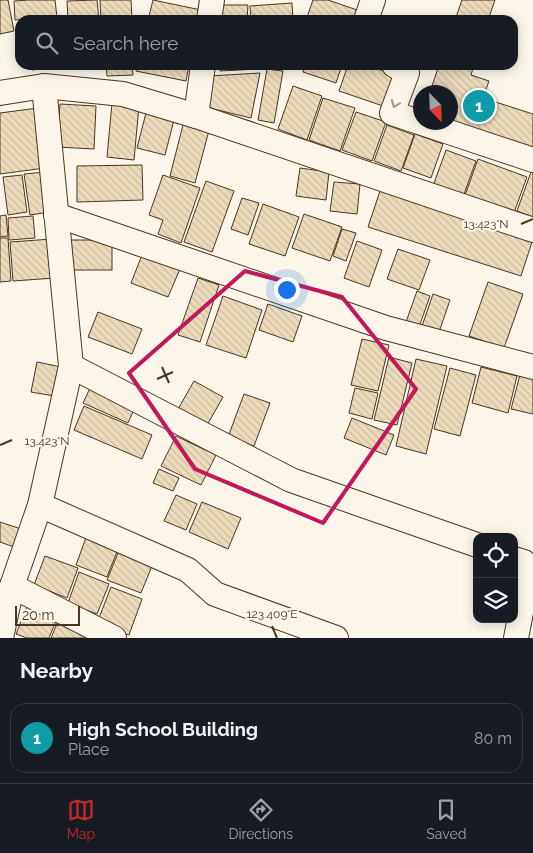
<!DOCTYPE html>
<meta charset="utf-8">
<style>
:root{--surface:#171b24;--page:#20242c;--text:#f1f3f6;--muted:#9ea1a6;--line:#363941;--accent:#c62828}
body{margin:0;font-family:Raleway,sans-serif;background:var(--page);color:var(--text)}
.controls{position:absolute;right:15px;bottom:15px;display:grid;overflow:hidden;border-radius:10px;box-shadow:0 2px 12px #0003}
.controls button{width:45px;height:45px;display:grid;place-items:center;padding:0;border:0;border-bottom:1px solid var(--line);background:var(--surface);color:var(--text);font:25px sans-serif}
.compass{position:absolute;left:413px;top:85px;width:45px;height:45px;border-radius:50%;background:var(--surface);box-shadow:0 2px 12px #0003;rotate:157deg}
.scale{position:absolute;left:15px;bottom:12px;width:65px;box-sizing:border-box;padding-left:5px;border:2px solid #4a3520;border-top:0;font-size:14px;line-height:18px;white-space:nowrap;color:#4a3520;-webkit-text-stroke:4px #fbf6e9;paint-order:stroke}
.you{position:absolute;left:286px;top:289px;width:18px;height:18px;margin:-12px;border:4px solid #fff;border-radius:50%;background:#1a73e8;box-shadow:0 0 0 8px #1a73e833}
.badge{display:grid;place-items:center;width:32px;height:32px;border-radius:50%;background:var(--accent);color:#fff;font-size:16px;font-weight:700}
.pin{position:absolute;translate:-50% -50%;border:2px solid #fff;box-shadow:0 1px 5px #0006}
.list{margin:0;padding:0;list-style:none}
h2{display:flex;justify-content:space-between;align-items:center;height:65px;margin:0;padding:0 20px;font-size:21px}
h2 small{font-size:16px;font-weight:400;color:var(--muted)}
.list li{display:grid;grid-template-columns:32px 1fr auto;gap:15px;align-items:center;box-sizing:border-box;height:70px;margin:0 10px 10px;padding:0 10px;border:1px solid var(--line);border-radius:15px}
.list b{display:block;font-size:19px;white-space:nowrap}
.list p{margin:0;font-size:16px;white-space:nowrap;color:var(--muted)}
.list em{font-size:16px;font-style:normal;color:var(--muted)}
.icon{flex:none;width:28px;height:28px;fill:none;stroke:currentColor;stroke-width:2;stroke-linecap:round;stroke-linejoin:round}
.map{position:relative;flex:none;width:533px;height:638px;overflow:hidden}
.search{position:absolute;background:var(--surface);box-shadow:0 2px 12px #0003;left:15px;right:15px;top:15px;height:55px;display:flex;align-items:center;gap:12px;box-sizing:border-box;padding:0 18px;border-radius:15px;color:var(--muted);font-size:19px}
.sheet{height:145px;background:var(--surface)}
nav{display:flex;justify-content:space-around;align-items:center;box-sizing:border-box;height:70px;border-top:1px solid var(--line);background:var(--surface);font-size:14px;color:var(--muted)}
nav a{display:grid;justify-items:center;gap:2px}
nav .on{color:var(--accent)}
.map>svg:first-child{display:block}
.building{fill:url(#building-back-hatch);stroke:#4a3520}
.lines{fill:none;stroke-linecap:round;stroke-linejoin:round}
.minor-casing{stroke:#4a3520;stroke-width:26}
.minor{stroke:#fbf6e9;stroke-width:24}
.oneway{stroke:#a29684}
.marked{fill:none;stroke:#c2185b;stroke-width:4;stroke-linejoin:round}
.ticks{fill:none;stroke:#4a3520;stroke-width:2}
.ticks-label{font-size:12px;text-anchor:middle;fill:#4a3520;stroke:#fbf6e9;stroke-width:4;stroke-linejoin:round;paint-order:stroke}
</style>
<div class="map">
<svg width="533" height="638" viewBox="0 0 533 638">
<defs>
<pattern id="building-back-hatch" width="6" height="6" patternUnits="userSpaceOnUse" patternTransform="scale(1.25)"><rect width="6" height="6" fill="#ecdcbc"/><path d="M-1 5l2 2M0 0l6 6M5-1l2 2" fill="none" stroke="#ccbda1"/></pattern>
</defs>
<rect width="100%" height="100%" fill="#fbf6e9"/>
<!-- building -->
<g class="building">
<polygon points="0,0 8,0 14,31 0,34"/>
<polygon points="29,0 55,0 57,17 15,20 14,1"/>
<polygon points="97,0 99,20 68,20 67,1"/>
<polygon points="100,0 131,0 132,20 101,20"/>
<polygon points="153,0 201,10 199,20 148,20"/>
<polygon points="313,0 328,0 360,11 357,20 306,20"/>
<polygon points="462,0 495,0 488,20 455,20"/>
<polygon points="292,3 293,20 251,20 250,6"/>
<polygon points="219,5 248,5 247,20 219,20"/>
<polygon points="31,65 70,65 32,70"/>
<polygon points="106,65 132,65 133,75 107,76"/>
<polygon points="138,65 189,65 186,81 136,71"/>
<polygon points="220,65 259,65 259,69 220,71"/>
<polygon points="305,65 342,65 336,83 303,72"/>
<polygon points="348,65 367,65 397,76 386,107 339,91"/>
<polygon points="439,65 474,65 471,75 489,81 483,98 533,114 533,154 450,122 450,92 430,92"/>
<polygon points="267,69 283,71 274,123 258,120"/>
<polygon points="260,73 251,118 201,106 209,76"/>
<polygon points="293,86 322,96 307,140 278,129"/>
<polygon points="323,98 355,108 340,151 309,140"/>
<polygon points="112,103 139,106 134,160 107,157"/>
<polygon points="60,104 96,106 94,149 57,147"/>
<polygon points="148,105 176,112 165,155 137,148"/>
<polygon points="38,108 45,168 0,174 0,113"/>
<polygon points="356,112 386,122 372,161 342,150"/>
<polygon points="185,117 211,123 195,183 170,176"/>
<polygon points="387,125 414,135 401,171 374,161"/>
<polygon points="415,134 443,144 431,178 403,168"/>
<polygon points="446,150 476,161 463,197 433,186"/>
<polygon points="478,159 527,177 512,218 463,201"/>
<polygon points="142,165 143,200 77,202 77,166"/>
<polygon points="300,168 329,172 326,200 296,196"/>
<polygon points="45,172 50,212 30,215 24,174"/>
<polygon points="531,172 533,173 533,217 517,211"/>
<polygon points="22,175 27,212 8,215 3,177"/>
<polygon points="163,175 200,188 181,243 158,234 163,220 149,215"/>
<polygon points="206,181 234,191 212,252 184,242"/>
<polygon points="334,182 360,184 357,214 330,211"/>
<polygon points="382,185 533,239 521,276 368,227"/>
<polygon points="242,198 259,203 248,235 231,229"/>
<polygon points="263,204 299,217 285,256 249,244"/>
<polygon points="304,214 342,227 330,261 292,248"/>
<polygon points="6,215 8,236 0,237 0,216"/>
<polygon points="33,216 35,238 9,240 8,218"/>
<polygon points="342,229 356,233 346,261 333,256"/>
<polygon points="0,238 8,238 11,281 0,282"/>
<polygon points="52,239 55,278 13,281 10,242"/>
<rect x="68" y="240" width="44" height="30"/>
<polygon points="357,241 382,250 369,287 344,278"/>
<polygon points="398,249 430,260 419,290 387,279"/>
<polygon points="142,255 180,269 168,297 131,283"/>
<polygon points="198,278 219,285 200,342 178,335"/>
<polygon points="488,282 523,294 504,348 469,336"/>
<polygon points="417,291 430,296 419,327 406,322"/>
<polygon points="433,294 450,300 438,335 421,329"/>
<polygon points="223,296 262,310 246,358 206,345"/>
<polygon points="268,304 302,316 293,342 259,330"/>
<polygon points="98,312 142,329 132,354 88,337"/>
<polygon points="362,339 389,345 378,391 351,385"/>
<polygon points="389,357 412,363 397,425 374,420"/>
<polygon points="416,359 447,366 426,454 396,446"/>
<polygon points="37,362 66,368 60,397 31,392"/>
<polygon points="481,367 517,376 508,413 472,403"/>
<polygon points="450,368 476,375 460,436 434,429"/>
<polygon points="521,371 533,374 533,414 511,409"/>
<polygon points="194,381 223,397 206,427 177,411"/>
<polygon points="91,386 136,405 128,423 83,403"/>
<polygon points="355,388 378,393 372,419 349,413"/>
<polygon points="244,394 270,403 254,446 228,437"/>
<polygon points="84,406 152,435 142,459 74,430"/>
<polygon points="352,418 394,435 386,455 344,438"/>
<polygon points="176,436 216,455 201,485 161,466"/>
<polygon points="159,469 179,478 173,491 153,483"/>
<polygon points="176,495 197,504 186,530 164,521"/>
<polygon points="202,502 241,518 228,549 189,532"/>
<polygon points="0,522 24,530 17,548 0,542"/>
<polygon points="88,532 120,544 107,577 76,565"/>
<polygon points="120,548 154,561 141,593 107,580"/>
<polygon points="45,556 78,568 67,598 34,585"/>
<polygon points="79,572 109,584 97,614 68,603"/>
<polygon points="111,587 142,599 129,635 97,623"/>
<polygon points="28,604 58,616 49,638 27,638 16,634"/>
<polygon points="59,619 96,638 51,638"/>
</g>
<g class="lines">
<!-- minor casing -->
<g class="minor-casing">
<g id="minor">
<polyline points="209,20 212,0"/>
<polyline points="366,20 373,0"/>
<polyline points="394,65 407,73 392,113 533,160"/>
<polyline points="0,93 44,86 123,94 196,116 533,230"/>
<polyline points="196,116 203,65"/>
<polyline points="56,215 386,328 533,367"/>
<polyline points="71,366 291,480 477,545"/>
<polyline points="40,505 188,570 215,594 336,638"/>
<polyline points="514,559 524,562 529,571 516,638"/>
<polyline points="12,586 114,638"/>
<polyline points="1,638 12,586 40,505 71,366 44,86"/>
</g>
</g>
<!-- minor -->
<use href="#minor" class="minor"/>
</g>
<!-- one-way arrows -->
<defs><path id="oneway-chevron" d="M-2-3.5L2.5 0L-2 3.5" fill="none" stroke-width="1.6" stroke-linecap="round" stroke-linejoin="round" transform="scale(1.25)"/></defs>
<use class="oneway" href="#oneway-chevron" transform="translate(395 104) rotate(111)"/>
<!-- marked area -->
<path class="marked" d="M245,271l97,26 74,92 -93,134 -128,-54 -66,-96z"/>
<!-- ticks -->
<path class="ticks" d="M521,224l12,-5M162,367l7,16M157,379l16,-7M0,445l12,-5M272,626l5,12"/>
<g class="ticks-label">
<text x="486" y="228">13.423°N</text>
<text x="47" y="445">13.423°N</text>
<text x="272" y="618">123.409°E</text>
</g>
</svg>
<div class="controls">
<button><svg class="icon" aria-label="locate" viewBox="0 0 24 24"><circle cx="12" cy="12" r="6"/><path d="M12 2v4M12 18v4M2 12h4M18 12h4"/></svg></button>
<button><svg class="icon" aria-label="layers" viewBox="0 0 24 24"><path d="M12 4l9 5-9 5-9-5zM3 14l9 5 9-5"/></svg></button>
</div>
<svg class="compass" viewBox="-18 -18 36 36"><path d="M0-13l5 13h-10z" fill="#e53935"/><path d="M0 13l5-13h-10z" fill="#9ea1a6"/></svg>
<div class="scale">20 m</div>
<div class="you"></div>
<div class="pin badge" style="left:479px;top:106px;background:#0f9aa8">1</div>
<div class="search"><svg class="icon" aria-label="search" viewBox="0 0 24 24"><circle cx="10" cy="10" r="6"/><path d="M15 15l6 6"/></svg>Search here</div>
</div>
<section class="sheet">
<h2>Nearby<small></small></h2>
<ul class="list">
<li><span class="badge" style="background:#0f9aa8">1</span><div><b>High School Building</b><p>Place</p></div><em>80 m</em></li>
</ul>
</section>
<nav>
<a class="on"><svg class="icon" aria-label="map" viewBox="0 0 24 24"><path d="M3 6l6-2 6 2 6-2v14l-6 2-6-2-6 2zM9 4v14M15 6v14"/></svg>Map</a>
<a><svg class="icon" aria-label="directions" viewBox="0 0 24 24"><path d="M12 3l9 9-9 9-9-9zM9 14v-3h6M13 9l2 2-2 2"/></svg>Directions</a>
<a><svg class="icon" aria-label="saved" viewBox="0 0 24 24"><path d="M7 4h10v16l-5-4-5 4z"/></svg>Saved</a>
</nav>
